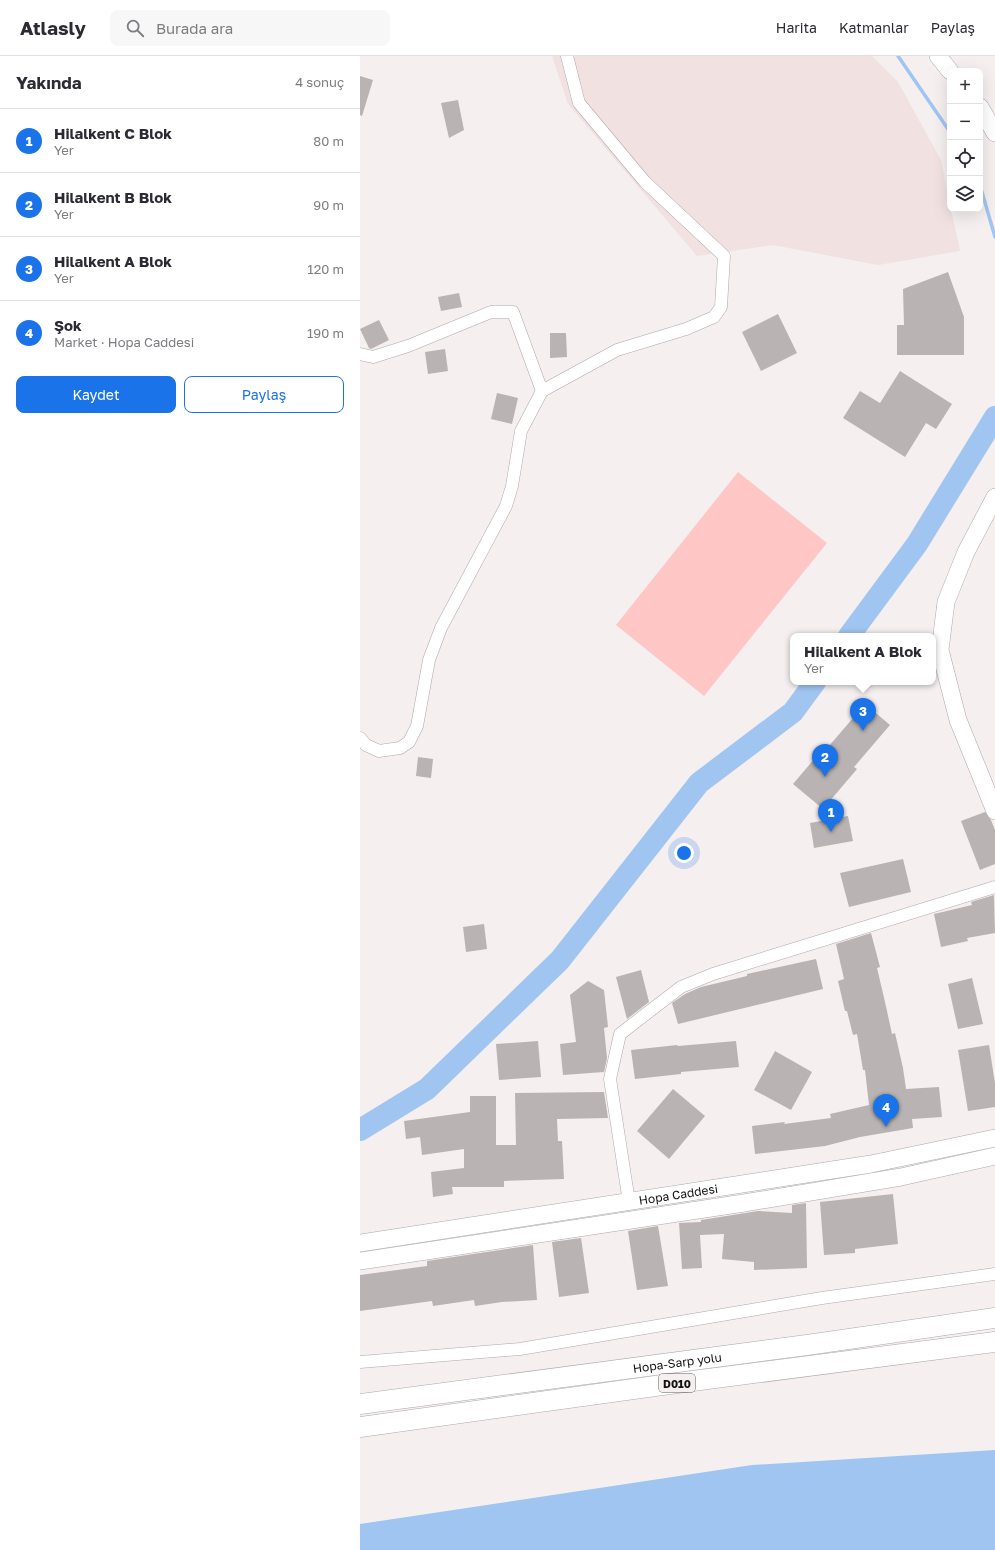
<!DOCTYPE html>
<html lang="tr">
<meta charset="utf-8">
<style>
:root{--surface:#fff;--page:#f7f7f7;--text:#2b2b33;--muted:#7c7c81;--line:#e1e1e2;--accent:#1a73e8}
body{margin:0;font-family:"Golos Text",sans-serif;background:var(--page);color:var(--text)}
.controls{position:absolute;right:12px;top:12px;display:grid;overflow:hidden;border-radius:8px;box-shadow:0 4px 16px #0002}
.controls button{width:36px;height:36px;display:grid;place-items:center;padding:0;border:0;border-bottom:1px solid var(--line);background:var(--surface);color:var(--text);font:20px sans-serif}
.you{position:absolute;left:324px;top:797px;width:14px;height:14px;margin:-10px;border:3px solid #fff;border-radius:50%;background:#1a73e8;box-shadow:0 0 0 6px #1a73e833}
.badge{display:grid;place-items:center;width:26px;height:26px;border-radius:50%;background:var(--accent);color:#fff;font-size:13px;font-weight:700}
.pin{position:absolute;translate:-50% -33px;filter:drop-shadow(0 1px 2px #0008)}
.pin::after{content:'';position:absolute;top:21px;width:14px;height:12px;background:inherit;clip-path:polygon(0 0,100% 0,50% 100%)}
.popup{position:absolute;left:430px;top:577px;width:146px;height:52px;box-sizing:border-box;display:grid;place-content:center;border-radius:8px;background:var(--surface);filter:drop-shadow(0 1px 3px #0005);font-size:13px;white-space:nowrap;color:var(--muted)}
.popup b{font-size:15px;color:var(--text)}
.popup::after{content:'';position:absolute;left:50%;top:100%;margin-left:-8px;border:8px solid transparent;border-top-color:var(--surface)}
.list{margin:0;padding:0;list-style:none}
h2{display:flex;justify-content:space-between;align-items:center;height:52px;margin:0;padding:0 16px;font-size:17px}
h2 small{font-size:13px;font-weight:400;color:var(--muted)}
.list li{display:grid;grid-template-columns:26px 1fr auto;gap:12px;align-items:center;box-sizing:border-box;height:64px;padding:0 16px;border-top:1px solid var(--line)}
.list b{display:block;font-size:15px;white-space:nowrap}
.list p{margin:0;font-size:13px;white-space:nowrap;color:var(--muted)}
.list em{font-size:13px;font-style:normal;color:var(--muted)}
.actions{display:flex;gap:8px;padding:12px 16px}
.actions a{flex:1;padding:9px 0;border:1px solid var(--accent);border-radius:8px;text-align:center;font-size:14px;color:var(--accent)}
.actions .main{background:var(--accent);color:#fff}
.icon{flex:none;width:22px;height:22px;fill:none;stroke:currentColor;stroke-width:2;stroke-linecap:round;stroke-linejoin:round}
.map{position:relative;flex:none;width:635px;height:1494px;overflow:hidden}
header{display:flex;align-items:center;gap:24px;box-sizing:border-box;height:56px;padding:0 20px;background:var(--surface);border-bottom:1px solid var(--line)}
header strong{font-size:19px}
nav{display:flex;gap:22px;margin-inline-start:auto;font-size:14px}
.search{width:280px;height:36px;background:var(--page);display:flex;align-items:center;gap:10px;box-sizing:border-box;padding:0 14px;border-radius:8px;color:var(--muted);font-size:15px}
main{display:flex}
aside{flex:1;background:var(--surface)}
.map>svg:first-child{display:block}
.built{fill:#f1e1e1}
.green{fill:#ffc6c6}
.water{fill:#a1c5f1}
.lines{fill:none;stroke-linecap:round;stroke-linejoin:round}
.stream{stroke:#a1c5f1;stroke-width:3.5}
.river{stroke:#a1c5f1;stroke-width:22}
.building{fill:#b9b3b3}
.minor-casing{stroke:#aea8a8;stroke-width:13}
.secondary-casing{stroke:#aea8a8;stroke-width:18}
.trunk-casing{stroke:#aea8a8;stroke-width:21}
.minor{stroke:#fff;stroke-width:12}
.secondary{stroke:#fff;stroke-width:17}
.trunk{stroke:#fff;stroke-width:20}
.labels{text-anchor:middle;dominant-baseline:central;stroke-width:4;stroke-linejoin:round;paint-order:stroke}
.shield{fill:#f5efef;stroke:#565353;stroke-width:1}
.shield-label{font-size:11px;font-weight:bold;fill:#121010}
.street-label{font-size:12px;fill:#121010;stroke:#f5efef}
</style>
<header>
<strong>Atlasly</strong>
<div class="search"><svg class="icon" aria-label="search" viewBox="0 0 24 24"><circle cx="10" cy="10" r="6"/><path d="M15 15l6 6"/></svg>Burada ara</div>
<nav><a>Harita</a><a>Katmanlar</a><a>Paylaş</a></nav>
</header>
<main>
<aside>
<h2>Yakında<small>4 sonuç</small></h2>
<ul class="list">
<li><span class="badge">1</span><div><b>Hilalkent C Blok</b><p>Yer</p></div><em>80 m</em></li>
<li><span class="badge">2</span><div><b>Hilalkent B Blok</b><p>Yer</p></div><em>90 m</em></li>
<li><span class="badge">3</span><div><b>Hilalkent A Blok</b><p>Yer</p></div><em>120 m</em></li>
<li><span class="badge">4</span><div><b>Şok</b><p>Market · Hopa Caddesi</p></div><em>190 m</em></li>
</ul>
<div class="actions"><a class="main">Kaydet</a><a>Paylaş</a></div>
</aside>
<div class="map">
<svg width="635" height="1494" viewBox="0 0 635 1494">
<rect width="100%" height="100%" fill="#f5efef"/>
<!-- built -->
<polygon class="built" points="192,0 512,0 538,26 581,104 590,147 590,153 591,153 600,195 518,209 413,189 337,200 208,48"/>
<!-- green -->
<polygon class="green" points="378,416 467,487 344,640 256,569"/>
<!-- water -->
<polygon class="water" points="635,1394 635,1494 0,1494 0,1468 392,1409"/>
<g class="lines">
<!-- stream -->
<g class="stream">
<polyline points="538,0 590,76"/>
<polyline points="620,129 635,181"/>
</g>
<!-- river -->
<g class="river">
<polyline points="489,580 557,488 635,361"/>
<polyline points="0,1074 67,1033 200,904 339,727 433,656 455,626"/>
</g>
</g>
<!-- building -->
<g class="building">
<polygon points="0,20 13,24 2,60 0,59"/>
<polygon points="98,44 104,74 89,82 81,47"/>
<polygon points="588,216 604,261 604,299 537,299 537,269 544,269 543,233"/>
<polygon points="99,237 102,251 81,255 78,241"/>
<polygon points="418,258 437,297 401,315 382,276"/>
<polygon points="19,264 29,284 11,293 9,292 0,273"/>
<polygon points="190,277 206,277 207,301 190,302"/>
<polygon points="85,293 88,315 68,318 65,296"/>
<polygon points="540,315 592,348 576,373 566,367 545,401 483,362 500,335 520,347"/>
<polygon points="137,337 158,342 152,368 131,363"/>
<polygon points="505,648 530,669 494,711 497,713 463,753 433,728 467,688 469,690"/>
<polygon points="58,701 73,703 71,722 56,720"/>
<polygon points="625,756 631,764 635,774 635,808 620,814 601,765"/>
<polygon points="488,760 493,785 454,792 450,767"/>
<polygon points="543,803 551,836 489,851 480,817"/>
<polygon points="634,839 635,877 607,882 608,885 581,891 574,858 612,849 611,846"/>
<polygon points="124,868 127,893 106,896 103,871"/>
<polygon points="511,877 520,911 517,912 525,946 532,978 535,977 543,1012 546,1033 579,1031 582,1061 552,1063 553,1072 500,1081 465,1090 395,1098 392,1070 425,1066 424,1068 471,1062 470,1058 509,1049 505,1014 503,1014 497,978 493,979 487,955 485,955 478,925 484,923 476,888"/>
<polygon points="456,903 463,933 318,968 312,947 325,938 341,931 387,920 387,918"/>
<polygon points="281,914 289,946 267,963 256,921"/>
<polygon points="612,922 623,968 598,973 588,928"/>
<polygon points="228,925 244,934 248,971 244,972 247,1002 244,1016 203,1019 200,988 216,986 210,939"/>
<polygon points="178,985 181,1021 139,1024 136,988"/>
<polygon points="376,985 379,1011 321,1016 321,1018 275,1023 271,994 317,989 318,990"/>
<polygon points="629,989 635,1027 635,1051 608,1055 598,994"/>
<polygon points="415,995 452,1016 431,1054 394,1034"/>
<polygon points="313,1033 345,1060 309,1103 277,1075"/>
<polygon points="244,1036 248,1062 197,1063 198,1085 202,1085 204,1123 144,1125 144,1131 92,1131 93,1138 73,1141 71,1116 104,1112 104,1093 62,1099 60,1081 46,1083 44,1065 110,1056 110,1040 136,1040 136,1089 156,1089 155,1037"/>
<polygon points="533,1138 538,1188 495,1193 495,1197 464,1199 460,1146"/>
<polygon points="446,1147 447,1212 394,1214 394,1206 362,1203 364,1178 340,1179 342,1212 322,1213 319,1167 341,1166 341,1164 398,1155 432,1157 432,1149"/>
<polygon points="298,1170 308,1230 277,1234 268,1175"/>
<polygon points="221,1182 229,1237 199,1241 192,1186"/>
<polygon points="173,1189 177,1244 142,1246 115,1250 114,1244 73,1250 72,1245 0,1255 0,1219 67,1210 67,1205"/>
</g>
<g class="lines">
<!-- minor casing -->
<g class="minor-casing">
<g id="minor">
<polyline points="0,298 13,301 48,290 131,256 153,256 182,335"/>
<polyline points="0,682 6,689 19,695 40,692 49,686 57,670 69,604 81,572 146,450 152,430 161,375 182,335 257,294 326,273 354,261 361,251 364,200 285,126 219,47 207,0"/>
<polyline points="269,1146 250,1023 260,978 321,931 353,918 635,831"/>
<polyline points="0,1306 160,1293 462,1242 635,1218"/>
</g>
</g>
<!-- secondary casing -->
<g class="secondary-casing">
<g id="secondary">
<polyline points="578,0 590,15"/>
<polyline points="620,51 635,77"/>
<polyline points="635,441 606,496 586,546 580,594 598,664 635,755"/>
<path id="s1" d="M0,1187l511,-79 124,-26"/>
<polyline points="0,1205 384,1147 541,1121 635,1100"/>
</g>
</g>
<!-- trunk casing -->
<g class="trunk-casing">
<g id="trunk">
<path id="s2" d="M0,1348l447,-59 188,-27"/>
<polyline points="0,1371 317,1327 635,1286"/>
</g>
</g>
<!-- minor -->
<use href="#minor" class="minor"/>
<!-- secondary -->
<use href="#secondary" class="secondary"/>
<!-- trunk -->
<use href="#trunk" class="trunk"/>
</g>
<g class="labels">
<!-- shield labels -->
<rect class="shield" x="299" y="1318" width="36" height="18" rx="3"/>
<g class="shield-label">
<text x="317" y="1327">D010</text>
</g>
<!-- street labels -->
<g class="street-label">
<text stroke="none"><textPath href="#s1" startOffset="322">Hopa Caddesi</textPath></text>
<text stroke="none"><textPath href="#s2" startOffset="320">Hopa-Sarp yolu</textPath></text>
</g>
</g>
</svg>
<div class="controls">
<button>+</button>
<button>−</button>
<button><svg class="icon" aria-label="locate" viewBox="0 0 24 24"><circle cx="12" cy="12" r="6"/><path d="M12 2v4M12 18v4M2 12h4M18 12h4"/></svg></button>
<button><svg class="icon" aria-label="layers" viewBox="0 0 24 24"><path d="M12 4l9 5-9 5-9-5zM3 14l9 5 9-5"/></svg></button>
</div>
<div class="you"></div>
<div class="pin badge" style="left:471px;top:776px">1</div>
<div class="pin badge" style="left:465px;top:721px">2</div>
<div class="pin badge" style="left:503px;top:675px">3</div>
<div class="popup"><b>Hilalkent A Blok</b>Yer</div>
<div class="pin badge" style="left:526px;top:1071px">4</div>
</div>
</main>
